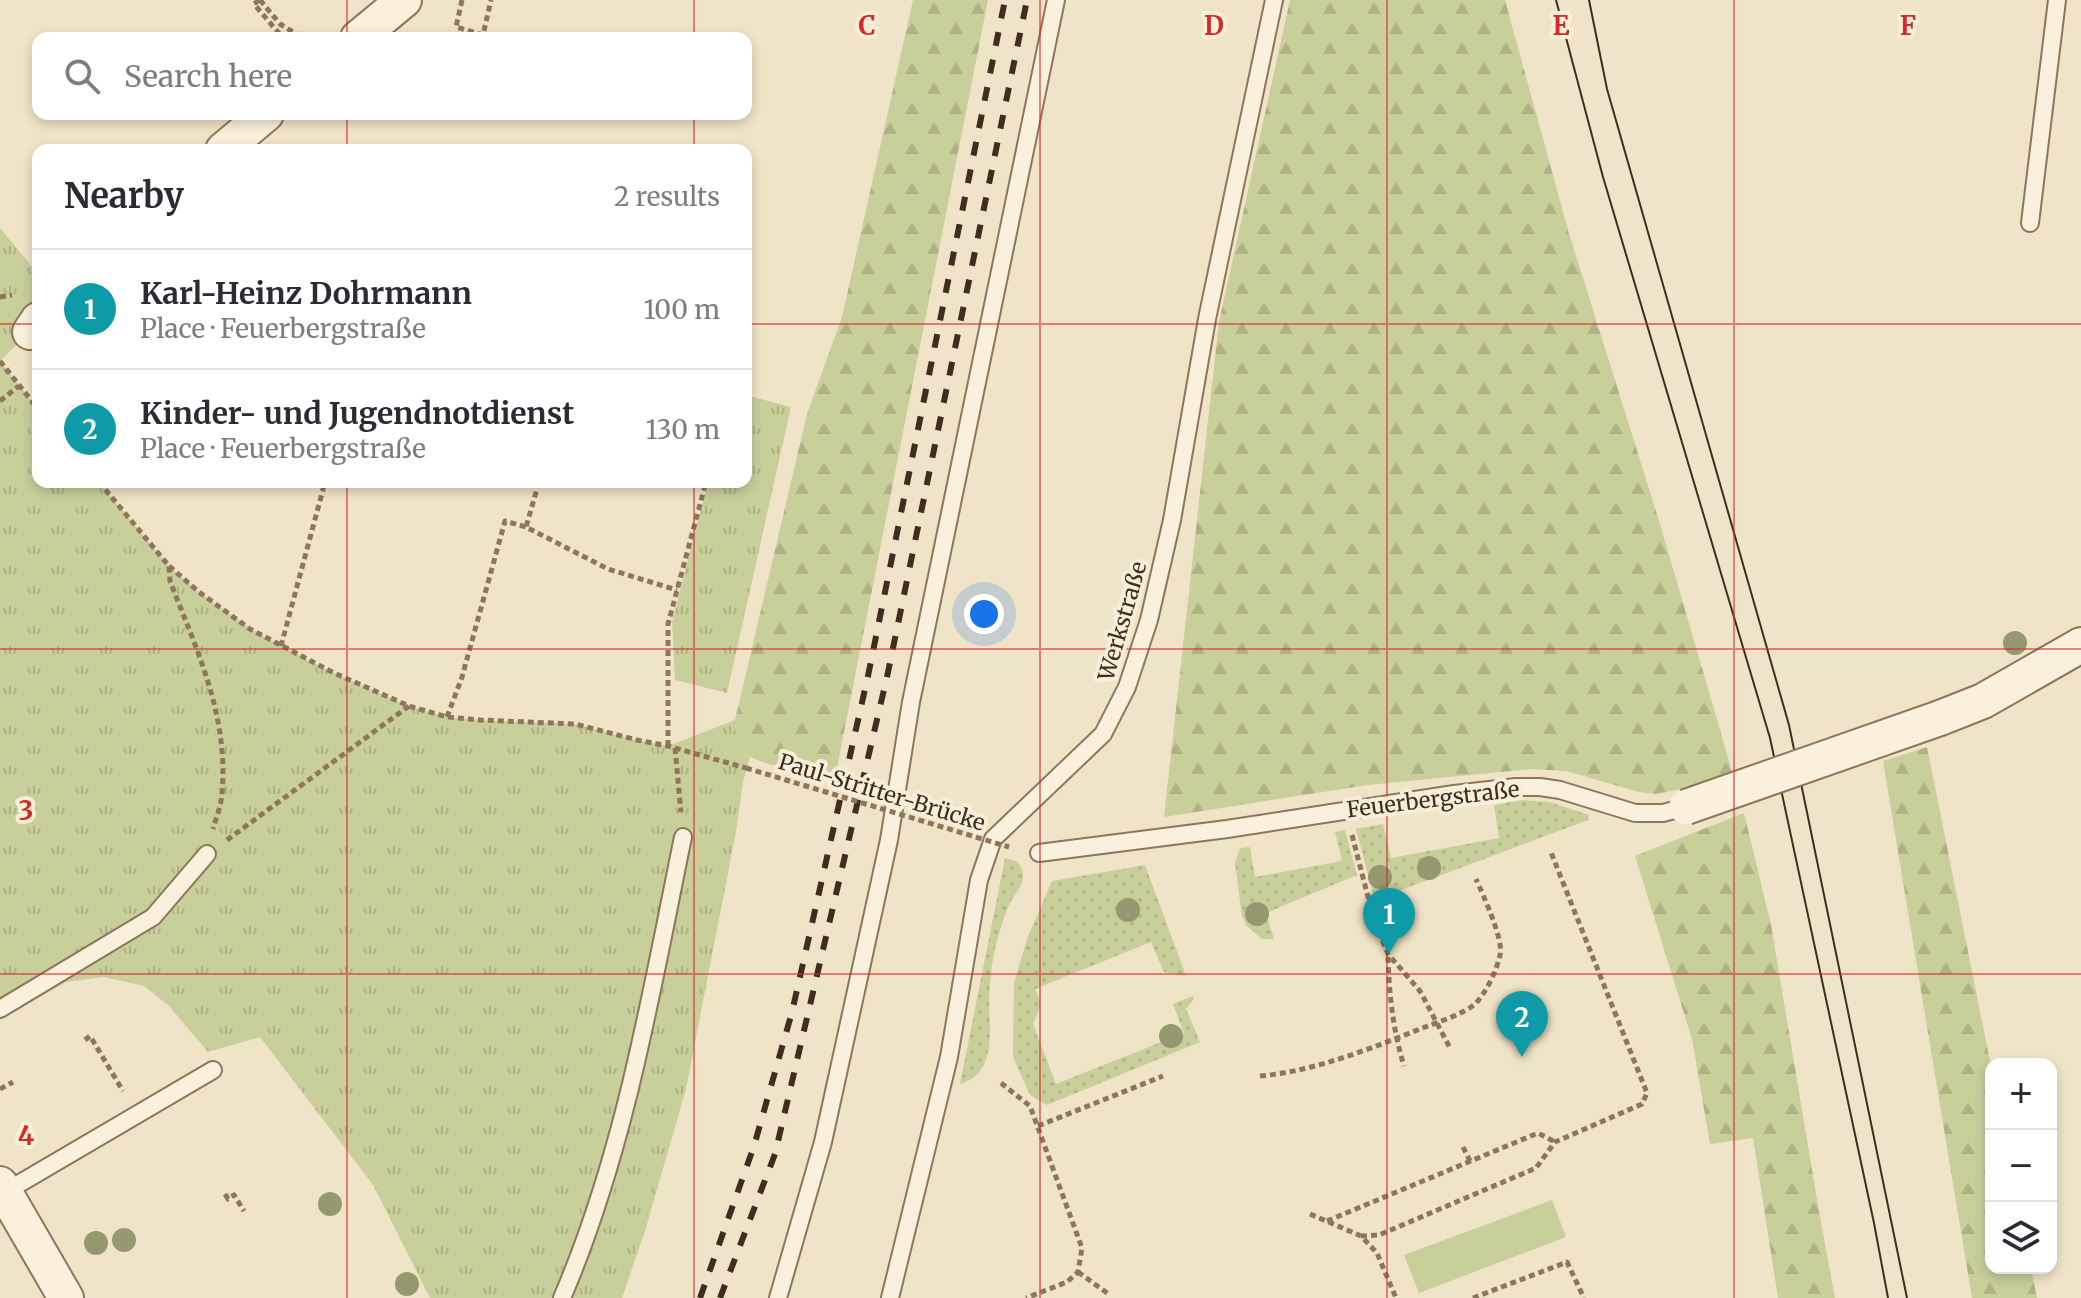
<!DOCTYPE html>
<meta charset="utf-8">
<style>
:root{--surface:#fff;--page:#f2f2f3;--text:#2b2b33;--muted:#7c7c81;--line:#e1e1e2;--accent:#9e2a2b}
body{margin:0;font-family:Merriweather,serif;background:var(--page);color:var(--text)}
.controls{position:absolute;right:24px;bottom:24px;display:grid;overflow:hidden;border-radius:16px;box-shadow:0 4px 12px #0003}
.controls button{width:72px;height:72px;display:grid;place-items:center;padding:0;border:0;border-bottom:2px solid var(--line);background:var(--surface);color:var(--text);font:40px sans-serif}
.you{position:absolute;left:984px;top:614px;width:28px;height:28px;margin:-20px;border:6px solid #fff;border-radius:50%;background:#1a73e8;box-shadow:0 0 0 12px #1a73e833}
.badge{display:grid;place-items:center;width:52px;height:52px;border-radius:50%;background:var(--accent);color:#fff;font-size:26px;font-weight:700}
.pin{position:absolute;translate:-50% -66px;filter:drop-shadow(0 2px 4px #0008)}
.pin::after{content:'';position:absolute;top:42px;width:28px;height:24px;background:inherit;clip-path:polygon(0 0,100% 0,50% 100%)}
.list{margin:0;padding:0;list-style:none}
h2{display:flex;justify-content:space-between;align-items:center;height:104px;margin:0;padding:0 32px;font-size:34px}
h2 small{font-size:26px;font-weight:400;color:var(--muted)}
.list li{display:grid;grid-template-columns:52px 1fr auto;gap:24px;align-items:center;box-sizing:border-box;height:120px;padding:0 32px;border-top:2px solid var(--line)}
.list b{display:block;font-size:30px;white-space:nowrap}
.list p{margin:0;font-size:26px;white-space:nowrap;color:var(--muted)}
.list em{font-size:26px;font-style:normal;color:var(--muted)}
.icon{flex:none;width:44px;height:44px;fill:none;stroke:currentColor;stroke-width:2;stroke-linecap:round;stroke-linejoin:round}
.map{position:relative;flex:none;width:2081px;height:1298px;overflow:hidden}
.search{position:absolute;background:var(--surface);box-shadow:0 4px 12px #0003;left:32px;top:32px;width:720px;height:88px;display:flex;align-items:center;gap:20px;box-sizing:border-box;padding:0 28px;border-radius:16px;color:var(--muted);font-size:30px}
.panel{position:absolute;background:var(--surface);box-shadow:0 4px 12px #0003;left:32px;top:144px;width:720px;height:344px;border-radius:16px}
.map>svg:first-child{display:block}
.grass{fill:url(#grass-dots)}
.forest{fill:url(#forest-firs)}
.park{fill:url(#park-tufts)}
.pitch{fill:#c9cf9b}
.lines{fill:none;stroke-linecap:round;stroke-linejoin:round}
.service-casing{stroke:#8d765c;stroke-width:20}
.minor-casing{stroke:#8d765c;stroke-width:38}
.path{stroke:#8d765c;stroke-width:5;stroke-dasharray:6 4;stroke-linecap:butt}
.service{stroke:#faf1dc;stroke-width:16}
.minor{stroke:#faf1dc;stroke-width:34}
.tram{stroke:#3d2e20;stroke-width:2}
.rail{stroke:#3d2e20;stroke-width:6;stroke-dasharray:14 14;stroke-linecap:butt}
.minor-bridge-casing{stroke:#8d765c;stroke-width:38;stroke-linecap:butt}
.path-bridge{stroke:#8d765c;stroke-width:5;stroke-dasharray:6 4;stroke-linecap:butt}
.minor-bridge{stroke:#faf1dc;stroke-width:34}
.tree{fill:#96986f}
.grid{fill:none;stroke:#d62828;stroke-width:2;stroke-opacity:0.55}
.labels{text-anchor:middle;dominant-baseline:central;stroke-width:8;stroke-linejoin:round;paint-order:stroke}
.street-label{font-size:22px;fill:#3d2e20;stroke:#f7eed8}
.grid-label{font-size:26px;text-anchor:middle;font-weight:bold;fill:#d62828;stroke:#f7eed8;stroke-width:8;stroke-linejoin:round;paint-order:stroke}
</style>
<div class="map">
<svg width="2081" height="1298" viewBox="0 0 2081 1298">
<defs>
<pattern id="grass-dots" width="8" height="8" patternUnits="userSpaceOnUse" patternTransform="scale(2)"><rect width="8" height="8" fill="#c9cf9b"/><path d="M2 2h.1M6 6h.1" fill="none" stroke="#aeb285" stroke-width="1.8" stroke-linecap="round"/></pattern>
<pattern id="forest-firs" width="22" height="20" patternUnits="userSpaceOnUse" patternTransform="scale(2)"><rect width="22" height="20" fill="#c9cf9b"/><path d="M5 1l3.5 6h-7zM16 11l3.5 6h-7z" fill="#aeb285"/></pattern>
<pattern id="park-tufts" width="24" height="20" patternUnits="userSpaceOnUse" patternTransform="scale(2)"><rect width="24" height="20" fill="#c9cf9b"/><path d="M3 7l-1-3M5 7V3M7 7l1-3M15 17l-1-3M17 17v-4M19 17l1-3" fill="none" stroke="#aeb285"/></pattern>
</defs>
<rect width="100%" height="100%" fill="#f0e4c8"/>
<!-- grass -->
<g class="grass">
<polygon points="1522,800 1549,802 1589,815 1588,820 1375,900 1356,829 1383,824 1391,858 1499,838 1494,805"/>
<polygon points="1345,830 1357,875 1266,913 1274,939 1262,939 1247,926 1242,916 1235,863 1240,848 1250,847 1255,877 1342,861 1335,832"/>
<path d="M1005,858l11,3c5,5 8,10 7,17 -1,10 -10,18 -14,27 -7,17 -13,37 -16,55 -2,12 -3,25 -4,37 0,31 9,77 -29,87z"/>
<polygon points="1145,865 1186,976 1164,972 1151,942 1035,989 1041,1004 1033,1024 1056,1084 1184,1033 1173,1004 1193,996 1194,999 1186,1009 1200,1042 1047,1105 1030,1095 1013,1057 1014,983 1027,939 1052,881"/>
</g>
<!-- forest -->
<g class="forest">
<path d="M913,0h75l-154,783c-16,-5 -77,-20 -86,-28 -11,-9 -13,-21 -13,-35l72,-306 35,-97z"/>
<polygon points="1290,0 1505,0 1568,230 1660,524 1732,771 1681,789 1656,794 1639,792 1566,771 1531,769 1368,785 1164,817 1219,322"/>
<polygon points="1927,747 1991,1066 1991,1268 2031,1268 2037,1298 1972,1298 1883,761"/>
<polygon points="1744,813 1771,925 1819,1211 1835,1298 1778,1298 1753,1138 1710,1144 1692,1039 1635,856"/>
</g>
<!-- park -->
<g class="park">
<path d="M0,228l38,46v46l-8,12 -30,29 38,48v73h61l70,84 30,26 51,36 31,18 53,27 75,33 38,11 33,3 95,4 62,16 31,6 67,-26c0,17 4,25 15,38l-7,24 -7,50 -50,257 -41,142 -23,67h-192l-57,-113 -113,-148 -52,15 -39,-46 -25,-20 -40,-9 -38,5 -66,38z"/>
<polygon points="746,395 791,407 727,693 675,680 672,622 708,482 746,482"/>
</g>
<!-- pitch -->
<polygon class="pitch" points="1552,1200 1566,1237 1419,1293 1404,1255"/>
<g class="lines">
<!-- service casing -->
<g class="service-casing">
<g id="service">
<polyline points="2030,223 2057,0"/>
<polyline points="1039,853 1227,829 1454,794 1516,787 1540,787 1560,790 1635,813 1663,813 1686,807"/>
<polyline points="0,1009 153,917 207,854"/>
<polyline points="5,1192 213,1070"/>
<path d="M562,1298c63,-147 89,-305 121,-461"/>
<polyline points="778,1298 823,1142 889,840 911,702 1056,0"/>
<polyline points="890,1298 949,1057 979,880 993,839 1103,734 1127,687 1149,620 1172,520 1207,319 1274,0"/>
</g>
</g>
<!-- minor casing -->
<g class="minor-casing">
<g id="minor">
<polyline points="358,38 404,0"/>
<polyline points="223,150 266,114"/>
<polyline points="30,332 38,320"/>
<polyline points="1940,718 1983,701 2081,645"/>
<polyline points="0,1184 66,1298"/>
</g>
</g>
<!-- path -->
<g class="path">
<polyline points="259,0 254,4 283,38"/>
<polyline points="260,0 280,24 303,38"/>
<polyline points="462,0 456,27 483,35 491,0"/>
<polyline points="0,297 12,295"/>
<polyline points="0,361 38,409"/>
<polyline points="0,401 19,386"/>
<path d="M99,482l70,84 1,15c27,70 59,135 52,213 -1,12 -6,24 -9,35"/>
<polyline points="539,482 526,527 608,569 677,590"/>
<polyline points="169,566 199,592 250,629 334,673 409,706 447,717 480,720 575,724 637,740 668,746 746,768"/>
<polyline points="281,646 325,482"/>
<polyline points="447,717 462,677 505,521 526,527"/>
<polyline points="668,746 668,624 706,482"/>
<polyline points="675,748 681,812"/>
<polyline points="1352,835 1374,920 1388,954 1420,991 1450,1048"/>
<polyline points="227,840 409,706"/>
<path d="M1388,957c1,37 5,73 16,109"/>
<polyline points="85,1040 90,1036 123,1091"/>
<path d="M1260,1076c56,-5 112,-28 165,-49 16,-6 36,-12 50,-23 11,-11 22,-34 25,-49 4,-15 -17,-60 -24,-76"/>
<polyline points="1001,1083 1030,1106 1082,1248 1078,1272 1067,1282 1026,1298"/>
<polyline points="0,1089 13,1082"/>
<polyline points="1038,1126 1163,1076"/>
<polyline points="1463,1147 1470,1161"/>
<polyline points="225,1194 228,1199 234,1195 244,1211"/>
<polyline points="1310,1214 1361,1236 1377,1253 1396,1298"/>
<polyline points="1327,1221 1538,1133 1555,1142"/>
<polyline points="1361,1236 1379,1235 1536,1168 1555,1142 1642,1104 1647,1093 1550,850"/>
<polyline points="1078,1272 1110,1295"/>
<polyline points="1473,1298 1567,1262 1584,1298"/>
</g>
<!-- service -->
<use href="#service" class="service"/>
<!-- minor -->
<use href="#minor" class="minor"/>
<!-- tram -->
<g class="tram">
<polyline points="1556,0 1603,177 1770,738 1874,1223 1888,1298"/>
<polyline points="1589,0 1607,89 1789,725 1907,1298"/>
</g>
<!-- rail -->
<g class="rail">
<polyline points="700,1298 754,1146 792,1012 868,676 1005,0"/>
<polyline points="720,1298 775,1154 887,677 1027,0"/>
</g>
<!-- minor-bridge casing -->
<g class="minor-bridge-casing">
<polyline id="minor-bridge" points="1686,807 1940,718"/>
</g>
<!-- path-bridge -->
<polyline class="path-bridge" points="746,768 1009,847"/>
<!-- minor-bridge -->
<use href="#minor-bridge" class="minor-bridge"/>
</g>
<!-- trees -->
<g class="tree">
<circle cx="2015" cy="643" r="12"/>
<circle cx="1429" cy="868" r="12"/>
<circle cx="1380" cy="877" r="12"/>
<circle cx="1128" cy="910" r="12"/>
<circle cx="1257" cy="914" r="12"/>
<circle cx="1171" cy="1036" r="12"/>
<circle cx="330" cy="1204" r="12"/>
<circle cx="124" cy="1240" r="12"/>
<circle cx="96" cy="1243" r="12"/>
<circle cx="407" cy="1284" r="12"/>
</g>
<!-- grid -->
<path class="grid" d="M347,0v38M694,0v38M1040,0v1298M1387,0v1298M1734,0v1298M347,114v36M694,114v36M0,324h38M746,324h1335M347,482v816M694,482v816M0,649h2081M0,974h2081"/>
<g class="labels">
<!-- street labels -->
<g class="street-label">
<text transform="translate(1122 621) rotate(-74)">Werkstraße</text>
<text transform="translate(882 792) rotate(17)">Paul-Stritter-Brücke</text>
<text transform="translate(1433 799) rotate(-7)">Feuerbergstraße</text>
</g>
</g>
<g class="grid-label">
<text x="867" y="35">C</text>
<text x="1214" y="35">D</text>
<text x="1561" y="35">E</text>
<text x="1908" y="35">F</text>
<text x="26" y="820">3</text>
<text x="26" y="1145">4</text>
</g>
</svg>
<div class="controls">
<button>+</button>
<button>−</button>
<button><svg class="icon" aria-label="layers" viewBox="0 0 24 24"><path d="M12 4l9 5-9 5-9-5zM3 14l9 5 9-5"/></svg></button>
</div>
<div class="you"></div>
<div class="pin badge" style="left:1389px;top:954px;background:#0f9aa8">1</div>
<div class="pin badge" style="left:1522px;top:1057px;background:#0f9aa8">2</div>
<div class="search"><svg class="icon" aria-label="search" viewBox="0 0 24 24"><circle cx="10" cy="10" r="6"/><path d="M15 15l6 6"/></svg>Search here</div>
<section class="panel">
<h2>Nearby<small>2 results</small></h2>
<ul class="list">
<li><span class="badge" style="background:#0f9aa8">1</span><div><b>Karl-Heinz Dohrmann</b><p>Place · Feuerbergstraße</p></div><em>100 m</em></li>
<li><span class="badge" style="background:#0f9aa8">2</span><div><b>Kinder- und Jugendnotdienst</b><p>Place · Feuerbergstraße</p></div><em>130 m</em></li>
</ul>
</section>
</div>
